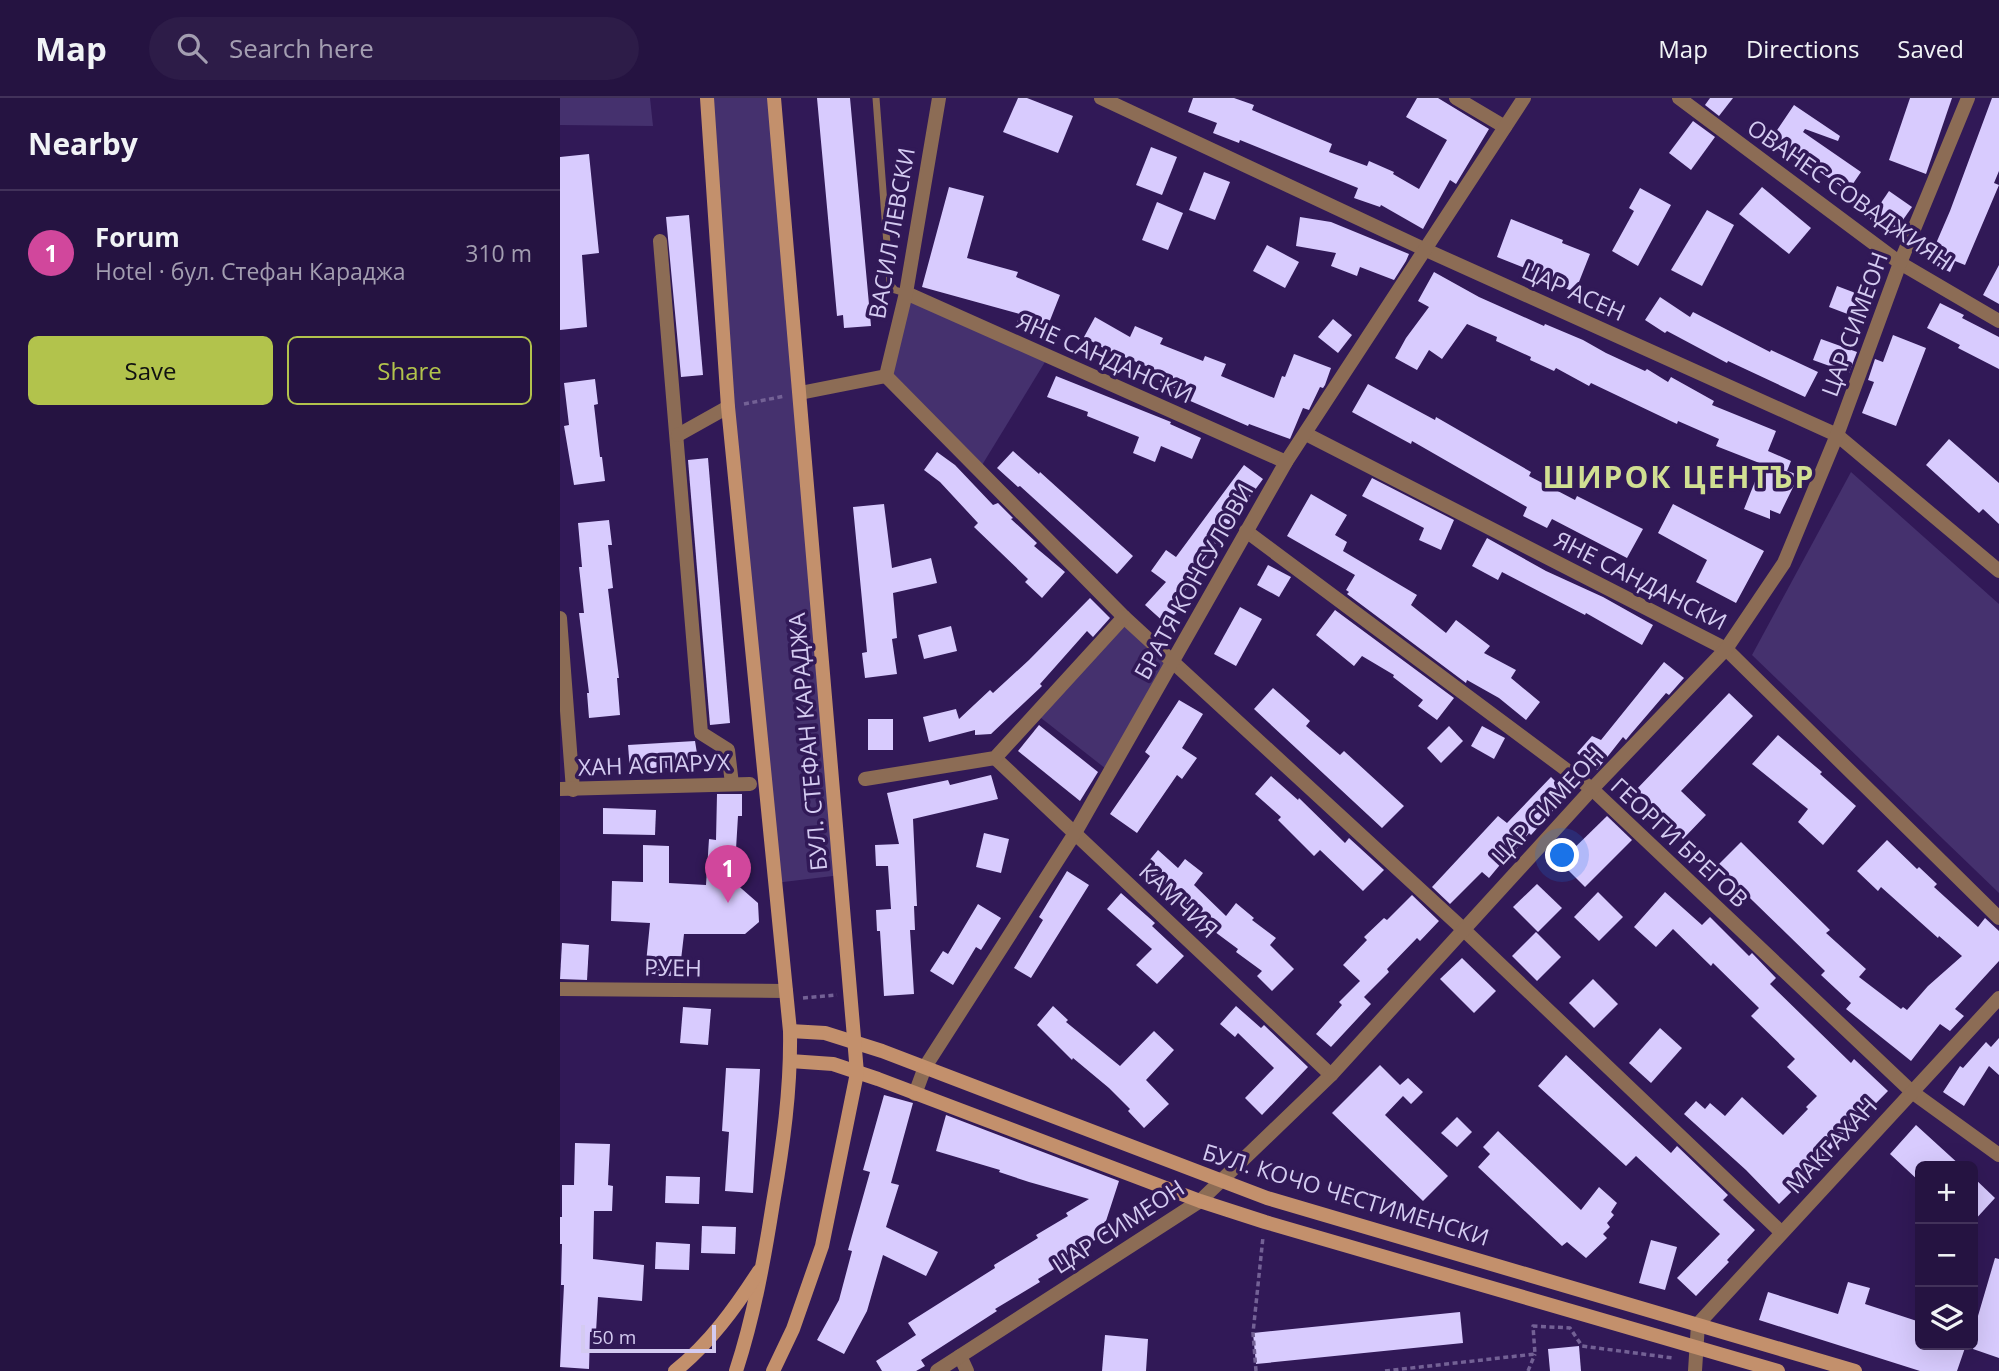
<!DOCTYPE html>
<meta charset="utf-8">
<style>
:root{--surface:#251341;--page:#2d1c48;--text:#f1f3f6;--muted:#a39eb1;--line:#42325a;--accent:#b2c34c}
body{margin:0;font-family:"Open Sans",sans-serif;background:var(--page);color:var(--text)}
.controls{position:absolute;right:21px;bottom:21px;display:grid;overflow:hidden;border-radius:10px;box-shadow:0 7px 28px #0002}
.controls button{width:63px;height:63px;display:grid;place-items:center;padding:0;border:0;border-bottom:2px solid var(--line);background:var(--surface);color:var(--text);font:35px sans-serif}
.scale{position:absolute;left:21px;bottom:18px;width:135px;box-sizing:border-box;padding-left:7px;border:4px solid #d4cbf1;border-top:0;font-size:19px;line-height:24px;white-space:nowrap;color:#d4cbf1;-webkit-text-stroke:5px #311957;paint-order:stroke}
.you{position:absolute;left:1003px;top:758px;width:24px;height:24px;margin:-18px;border:5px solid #fff;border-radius:50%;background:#1a73e8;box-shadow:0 0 0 10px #1a73e833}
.badge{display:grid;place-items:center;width:46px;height:46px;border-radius:50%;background:var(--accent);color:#fff;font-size:23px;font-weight:700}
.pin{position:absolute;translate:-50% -58px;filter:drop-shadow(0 2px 4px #0008)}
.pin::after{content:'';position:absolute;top:37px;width:24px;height:21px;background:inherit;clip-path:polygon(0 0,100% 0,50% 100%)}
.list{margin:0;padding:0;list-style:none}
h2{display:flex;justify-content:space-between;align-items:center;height:91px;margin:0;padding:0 28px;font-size:30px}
h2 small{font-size:23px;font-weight:400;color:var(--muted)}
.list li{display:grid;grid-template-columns:46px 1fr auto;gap:21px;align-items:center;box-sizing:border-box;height:126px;padding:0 28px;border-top:2px solid var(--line)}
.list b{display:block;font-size:26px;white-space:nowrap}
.list p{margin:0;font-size:23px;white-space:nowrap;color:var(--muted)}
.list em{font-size:23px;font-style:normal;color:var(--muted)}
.actions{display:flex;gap:14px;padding:21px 28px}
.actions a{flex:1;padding:16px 0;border:2px solid var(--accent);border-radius:10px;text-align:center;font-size:24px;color:var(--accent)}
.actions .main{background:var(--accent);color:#111}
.icon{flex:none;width:38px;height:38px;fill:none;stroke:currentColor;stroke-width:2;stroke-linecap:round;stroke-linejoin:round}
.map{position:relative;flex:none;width:1439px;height:1273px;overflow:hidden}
header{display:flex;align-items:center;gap:42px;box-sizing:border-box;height:98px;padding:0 35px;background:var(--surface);border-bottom:2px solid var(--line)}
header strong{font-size:33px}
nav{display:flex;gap:38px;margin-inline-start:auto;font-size:24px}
.search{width:490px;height:63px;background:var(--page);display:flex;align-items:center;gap:18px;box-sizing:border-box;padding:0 24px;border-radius:38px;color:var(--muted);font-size:26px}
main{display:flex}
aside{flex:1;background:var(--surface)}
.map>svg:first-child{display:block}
.green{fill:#45316e}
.building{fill:#d8cbfe}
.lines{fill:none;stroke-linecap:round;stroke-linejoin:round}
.path{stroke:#736195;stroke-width:3.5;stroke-dasharray:5 3.5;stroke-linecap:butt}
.lane{stroke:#8c6c55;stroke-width:7}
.street{stroke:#8c6c55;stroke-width:14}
.secondary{stroke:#c3906c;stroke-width:14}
.labels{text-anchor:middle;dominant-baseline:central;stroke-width:7;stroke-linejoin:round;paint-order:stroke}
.street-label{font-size:23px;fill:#d4cbf1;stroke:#311957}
.district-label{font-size:30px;font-weight:bold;letter-spacing:2px;fill:#d1df92;stroke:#311957}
</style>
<header>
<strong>Map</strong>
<div class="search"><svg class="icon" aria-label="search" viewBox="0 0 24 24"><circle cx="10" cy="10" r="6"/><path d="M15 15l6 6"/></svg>Search here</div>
<nav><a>Map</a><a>Directions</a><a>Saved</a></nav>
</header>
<main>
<aside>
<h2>Nearby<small></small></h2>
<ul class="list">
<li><span class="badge" style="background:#d1479c">1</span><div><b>Forum</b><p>Hotel · бул. Стефан Караджа</p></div><em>310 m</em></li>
</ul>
<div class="actions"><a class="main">Save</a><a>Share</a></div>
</aside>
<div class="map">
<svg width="1439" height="1273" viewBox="0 0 1439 1273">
<rect width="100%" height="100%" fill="#311957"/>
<!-- green -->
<g class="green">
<polygon points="0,0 90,0 93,28 0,27"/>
<polygon points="147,0 214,0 281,777 215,785"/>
<polygon points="346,195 488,259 419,372 326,278"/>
<polygon points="1291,374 1439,506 1439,795 1192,557"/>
<polygon points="564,519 614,564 550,674 476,616"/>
</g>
<!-- building -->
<g class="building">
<polygon points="257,0 290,0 311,228 284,230 283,217 277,218"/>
<polygon points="458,0 467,0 513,18 498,55 443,34"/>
<polygon points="633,0 674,0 694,7 692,12 772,46 769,54 807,68 809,63 834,74 833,76 859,91 887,42 846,19 857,0 878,0 929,31 896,86 890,82 863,131 821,107 820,109 794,100 798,90 680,42 679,45 653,35 657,25 628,14"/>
<polygon points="1150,0 1173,0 1159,18 1145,7"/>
<polygon points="1350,0 1392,0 1366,76 1329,62"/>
<polygon points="1432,0 1439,0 1439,73 1434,85 1439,87 1405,167 1395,163 1390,174 1368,164 1390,113"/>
<polygon points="1234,7 1280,38 1278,43 1245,31 1243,34 1301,74 1288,93 1211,41"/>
<polygon points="1133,23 1155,39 1131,72 1109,55"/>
<polygon points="591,49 617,59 602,97 576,87"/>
<polygon points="29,56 39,155 22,157 27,229 0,232 0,59"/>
<polygon points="644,74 670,84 655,122 629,112"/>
<polygon points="389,89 424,98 407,160 458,174 456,179 500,197 485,235 457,224 460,216 362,189"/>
<polygon points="1202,89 1251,130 1229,156 1179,116"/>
<polygon points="1080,90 1111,107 1078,168 1052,153 1074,113 1069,110"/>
<polygon points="1329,93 1352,109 1333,136 1310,121"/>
<polygon points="597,104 623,115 608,152 582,142"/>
<polygon points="1147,112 1174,127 1142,188 1111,172"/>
<polygon points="129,117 143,277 121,279 106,119"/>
<polygon points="740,119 771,124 849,156 846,163 834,182 800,169 797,178 771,168 776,155 736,148"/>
<polygon points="951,121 1003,142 1002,145 1030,156 1015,194 989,184 990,180 937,159"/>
<polygon points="707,147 739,164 725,190 693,173"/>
<polygon points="1439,167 1439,206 1423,197"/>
<polygon points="874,174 919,199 984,228 985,226 1023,242 1046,255 1085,273 1087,271 1108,284 1111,279 1154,303 1152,307 1216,333 1208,353 1231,363 1227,373 1239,377 1220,416 1210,412 1210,421 1184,411 1202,366 1156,348 1159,341 1118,323 1117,326 1031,285 1029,288 996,270 994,273 970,262 971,259 936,243 937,239 907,226 882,261 869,252 857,272 835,260 846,240 869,209 858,203"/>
<polygon points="1277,188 1314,202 1306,223 1269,209"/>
<polygon points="1100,199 1130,219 1133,214 1210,254 1211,252 1258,274 1245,299 1168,263 1167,265 1107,233 1105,235 1085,222"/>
<polygon points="1380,205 1404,217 1402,220 1439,239 1439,271 1398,250 1400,247 1367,230"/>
<polygon points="535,219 570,239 575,228 603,240 600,246 643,263 645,258 666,266 661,278 714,300 722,278 725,279 734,256 771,270 765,287 763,290 760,289 749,312 743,310 730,341 689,326 688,328 628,302 630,296 600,284 603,275 545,251 524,239"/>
<polygon points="773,221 792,237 778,255 758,239"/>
<polygon points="1333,237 1366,250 1336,328 1302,315 1314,284 1308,282 1315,261 1323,264"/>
<polygon points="1261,241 1297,254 1289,275 1253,262"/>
<polygon points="496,278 611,324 610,326 641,340 632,361 601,348 595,364 573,355 579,339 527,318 528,314 487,299"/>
<polygon points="35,281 38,306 34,307 40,359 42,359 45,383 14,387 4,328 9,327 4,285"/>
<polygon points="808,286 875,322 876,319 902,334 971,374 969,378 1015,402 1017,398 1083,431 1067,460 992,421 987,430 963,418 967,409 852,343 851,346 792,314"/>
<polygon points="1389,341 1439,385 1439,426 1423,411 1419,415 1366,367"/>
<polygon points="453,353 479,376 480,374 573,458 557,476 460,388 458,389 437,370"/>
<polygon points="377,354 395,367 433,407 438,405 453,420 451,421 477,445 474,448 505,474 482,500 465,484 468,481 414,429 418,425 380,384 364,372"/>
<polygon points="148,360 170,625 150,627 128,362"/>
<polygon points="684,367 703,381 636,472 638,474 617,504 622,508 606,526 585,507 606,484 591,473 606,452 616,459"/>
<polygon points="812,380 894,422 881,452 859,442 864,430 802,398"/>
<polygon points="751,396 787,417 775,437 787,444 783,453 857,497 851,507 886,535 896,522 930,548 924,555 956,572 951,580 980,604 966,622 939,600 907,582 906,585 787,496 789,494 786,492 795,477 727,438"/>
<polygon points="324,406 332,470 371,460 377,485 333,495 337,540 332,541 337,576 305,580 302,555 307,554 293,409"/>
<polygon points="1113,406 1204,453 1176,505 1136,484 1147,462 1098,435"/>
<polygon points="49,422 52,447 48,447 53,490 48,491 59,580 57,580 60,617 29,620 27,595 29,595 19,515 24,515 19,469 22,469 18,425"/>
<polygon points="927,440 986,473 1043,499 1093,527 1082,547 1026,515 1025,517 942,474 938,482 912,468"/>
<polygon points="708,467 731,479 719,499 697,487"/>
<polygon points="530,500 550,520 533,539 527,533 480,586 482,588 431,636 415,637 415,632 369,644 363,619 396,611 399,621 430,592 433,595 469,562"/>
<polygon points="680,509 702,521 676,568 654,556"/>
<polygon points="775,512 894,600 877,622 858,608 863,602 833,579 834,577 802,558 794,568 756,537"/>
<polygon points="391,528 397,553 364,561 358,537"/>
<polygon points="1104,564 1124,580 1109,597 1106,595 1070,637 1066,642 1063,639 1037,672 1017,655 1032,638 1041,642"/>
<polygon points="713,590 750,623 746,628 780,657 784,653 844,708 822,730 694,611"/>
<polygon points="1169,595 1193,618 1121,693 1146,717 1123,741 1074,694"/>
<polygon points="619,602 643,616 622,650 637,660 622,681 617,677 577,735 550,716 590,658 585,654"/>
<rect x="308" y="621" width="25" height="31"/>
<polygon points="479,627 538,674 520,703 458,653"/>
<polygon points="889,628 903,643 881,665 867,650"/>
<polygon points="922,628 945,640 934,661 911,648"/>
<polygon points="1218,637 1262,674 1260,676 1296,708 1263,747 1238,724 1248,711 1192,666"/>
<polygon points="135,643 139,668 70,672 68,647"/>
<polygon points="431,677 438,701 353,721 357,808 354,808 355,832 350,832 354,896 324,898 320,833 317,833 316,812 331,811 328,768 316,768 315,747 339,746 327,695 388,682 390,687"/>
<polygon points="711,678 738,702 739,700 785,745 789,740 824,772 803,793 760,752 754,758 718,722 721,719 695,696"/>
<polygon points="991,679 1008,696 971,737 969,735 951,758 949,756 929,780 922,774 890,806 872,789 938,718 947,725"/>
<polygon points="157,696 182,696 182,718 178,718 174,784 198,805 199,824 185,836 124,836 119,879 85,875 90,825 51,823 52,783 83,784 83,747 109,748 109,785 146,787 149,741 156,742"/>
<polygon points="43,710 96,712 95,737 43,736"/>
<polygon points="1047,718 1072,742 1025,789 1000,764"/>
<polygon points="424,735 449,741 441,775 416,769"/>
<polygon points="1327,742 1357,771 1359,769 1377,786 1374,789 1418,829 1425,820 1439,833 1439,863 1395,911 1404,918 1390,933 1380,926 1351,963 1286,911 1291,905 1261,877 1265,873 1157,768 1181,744 1270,832 1266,835 1306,871 1299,879 1341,911 1343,909 1347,912 1368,888 1402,858 1379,838 1378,840 1321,789 1318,793 1297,773"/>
<polygon points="598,752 618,770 625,761 643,775 634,787 666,818 676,805 694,820 692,822 716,840 710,847 734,871 712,893 697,878 702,873 676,854 678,851 647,828 629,811 631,809 582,771"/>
<polygon points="507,773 529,787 471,880 454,870 483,822 479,819"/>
<polygon points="977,786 1002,810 978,834 953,809"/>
<polygon points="1038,794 1063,819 1039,843 1014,819"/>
<polygon points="1105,794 1142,827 1150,819 1189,858 1192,855 1216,880 1210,886 1291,965 1294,961 1328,993 1268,1054 1270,1056 1219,1106 1186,1072 1124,1016 1136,1003 1145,1011 1150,1005 1165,1018 1182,999 1223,1037 1248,1011 1246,1009 1257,998 1227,969 1235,961 1191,918 1199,910 1153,865 1151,868 1113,831 1096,849 1074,829"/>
<polygon points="561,795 595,825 592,828 624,858 597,886 576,867 592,851 547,811"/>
<polygon points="852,797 879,823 860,843 857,840 827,871 829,874 804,899 811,906 771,949 756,936 782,907 779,904 800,883 783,867 807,842 804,839 824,820 827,822"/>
<polygon points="418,806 441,820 421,852 416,849 393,887 370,873 383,853 388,856"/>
<polygon points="976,834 1001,859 977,883 952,858"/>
<polygon points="2,845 29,847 27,882 0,881"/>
<polygon points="902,860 936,893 914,915 880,881"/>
<polygon points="1033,881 1058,906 1034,930 1009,905"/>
<polygon points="493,908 508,922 506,924 560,968 594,933 614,952 586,982 609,1006 584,1030 568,1013 570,1011 549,990 513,960 512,962 477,927"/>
<polygon points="676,908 701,930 704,927 748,969 702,1017 685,1000 714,970 678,935 675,939 660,926"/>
<polygon points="123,909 151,911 148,947 120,945"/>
<polygon points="1100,930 1122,950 1091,985 1069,965"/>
<polygon points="1439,940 1439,977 1429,968 1404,1008 1383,994 1400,968 1403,970 1426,944 1431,949"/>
<polygon points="1006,957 1111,1055 1117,1048 1168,1097 1163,1102 1195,1132 1167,1162 1169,1164 1136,1198 1117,1180 1160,1136 1076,1058 1066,1068 978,988"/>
<polygon points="820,967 840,987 848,980 863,994 851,1006 843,998 825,1017 888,1078 863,1103 772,1015"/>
<polygon points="166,970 200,971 193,1095 165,1093 169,1034 162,1033"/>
<polygon points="324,997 353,1005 331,1085 339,1087 326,1129 378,1154 366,1178 323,1157 307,1213 284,1256 257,1242 279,1202 292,1153 288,1152 310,1074 303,1072"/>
<polygon points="386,1017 559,1083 546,1123 552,1132 520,1151 522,1154 478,1181 480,1184 435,1211 437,1213 361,1262 365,1268 356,1273 322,1273 316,1263 356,1237 348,1225 435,1170 434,1167 478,1140 476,1137 508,1118 506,1115 529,1101 469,1084 439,1074 440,1072 376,1053"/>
<polygon points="897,1019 912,1034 897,1049 881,1035"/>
<polygon points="1356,1027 1401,1068 1360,1068 1360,1084 1330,1056"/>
<polygon points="938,1033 1021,1112 1039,1089 1057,1105 1051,1114 1054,1117 1047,1125 1050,1129 1043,1136 1047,1140 1026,1160 1007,1144 1002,1148 918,1069 930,1056 923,1049"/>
<polygon points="15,1045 50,1046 48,1087 53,1088 52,1113 34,1113 33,1161 84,1167 82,1203 38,1199 36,1234 30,1234 29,1271 0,1269 4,1187 1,1187 2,1146 0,1146 0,1119 2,1119 2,1087 14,1087"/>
<polygon points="106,1078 140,1079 139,1106 105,1105"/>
<polygon points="1413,1079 1435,1100 1413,1124"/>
<polygon points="142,1128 176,1129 175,1156 141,1155"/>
<polygon points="1091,1142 1117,1149 1105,1192 1079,1185"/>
<polygon points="96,1144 130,1146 129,1172 95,1171"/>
<polygon points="1435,1160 1439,1161 1439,1260 1413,1251 1413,1235"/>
<polygon points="1288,1184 1310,1190 1305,1206 1360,1224 1360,1247 1406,1247 1397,1273 1360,1273 1199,1222 1208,1194 1278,1216"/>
<polygon points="900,1214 903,1245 696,1266 693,1235"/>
<polygon points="545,1237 588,1241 586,1273 542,1273"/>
<polygon points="1019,1248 1021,1273 990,1273 988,1251"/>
</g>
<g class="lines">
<!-- path -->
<g class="path">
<polyline points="184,306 225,298"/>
<polyline points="243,900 277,897"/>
<polyline points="696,1273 693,1235 703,1139"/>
<polyline points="825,1273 975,1256 973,1228 1010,1230 1022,1248 1113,1260"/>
<polyline points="968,1273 975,1256"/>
</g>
<!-- lane -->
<polyline class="lane" points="316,0 330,186 335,192 345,195"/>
<!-- street -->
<g class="street">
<polyline points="541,0 866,152 1277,337 1439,473"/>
<polyline points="896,0 945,29"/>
<polyline points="1119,0 1340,165 1439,223"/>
<polyline points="100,143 141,635 168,652 172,686"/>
<polyline points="346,195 726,364"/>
<polyline points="326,278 346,195 379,0"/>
<polyline points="240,295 326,278 564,519 903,831 1221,1134"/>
<polyline points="746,336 1166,551 1439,820"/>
<polyline points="118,337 168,309"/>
<polyline points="686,433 1032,691 1352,994 1439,1057"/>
<polyline points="0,520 13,692"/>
<polyline points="435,660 771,977"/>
<polyline points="305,681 435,660 564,519"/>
<polyline points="0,691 190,686"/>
<polyline points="0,891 226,893"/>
<polyline points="355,996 365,969 515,735 726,364 964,0"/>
<polyline points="400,1258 407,1273"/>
<polyline points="377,1273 640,1103 771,977 1032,691 1166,551 1224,465 1277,337 1340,165 1408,0"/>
<polyline points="1135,1273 1138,1226 1439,900"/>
</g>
<!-- secondary -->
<g class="secondary">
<path d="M147,0l21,309 62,624c1,58 -7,115 -17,172 -9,57 -19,113 -37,168"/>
<polyline points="230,933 265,935 322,953 707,1100 1295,1273"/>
<polyline points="230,963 273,966 318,981 640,1103 705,1124 1218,1273"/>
<path d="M115,1273c35,-28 60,-63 84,-100"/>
<polyline points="213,1273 233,1231 262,1148 297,975 214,0"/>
</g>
</g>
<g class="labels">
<!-- street labels -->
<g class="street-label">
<text transform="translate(1290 96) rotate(35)">ОВАНЕС СОВАДЖИЯН</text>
<text transform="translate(331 135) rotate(-80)">ВАСИЛ ЛЕВСКИ</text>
<text transform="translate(1014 193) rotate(24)">ЦАР АСЕН</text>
<text transform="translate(1294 226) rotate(-70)">ЦАР СИМЕОН</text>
<text transform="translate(545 259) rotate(24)">ЯНЕ САНДАНСКИ</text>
<text transform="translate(1081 482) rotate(27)">ЯНЕ САНДАНСКИ</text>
<text transform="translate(633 483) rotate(-61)">БРАТЯ КОНСУЛОВИ</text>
<text transform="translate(247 644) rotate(-95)">БУЛ. СТЕФАН КАРАДЖА</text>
<text transform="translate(94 666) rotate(-2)">ХАН АСПАРУХ</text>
<text transform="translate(987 707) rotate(-47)">ЦАР СИМЕОН</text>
<text transform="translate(1120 744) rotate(43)">ГЕОРГИ БРЕГОВ</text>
<text transform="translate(619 802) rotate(43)">КАМЧИЯ</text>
<text transform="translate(113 869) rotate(1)">РУЕН</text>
<text transform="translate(1271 1047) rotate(-47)">МАКГАХАН</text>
<text transform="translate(786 1096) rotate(17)">БУЛ. КОЧО ЧЕСТИМЕНСКИ</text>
<text transform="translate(558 1128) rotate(-33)">ЦАР СИМЕОН</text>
</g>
<!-- district labels -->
<g class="district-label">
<text x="1119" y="378">ШИРОК ЦЕНТЪР</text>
</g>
</g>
</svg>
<div class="controls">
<button>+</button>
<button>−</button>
<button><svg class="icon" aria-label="layers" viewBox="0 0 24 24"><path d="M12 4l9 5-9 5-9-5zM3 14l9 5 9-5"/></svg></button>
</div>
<div class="scale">50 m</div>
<div class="you"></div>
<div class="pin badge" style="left:168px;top:805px;background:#d1479c">1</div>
</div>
</main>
